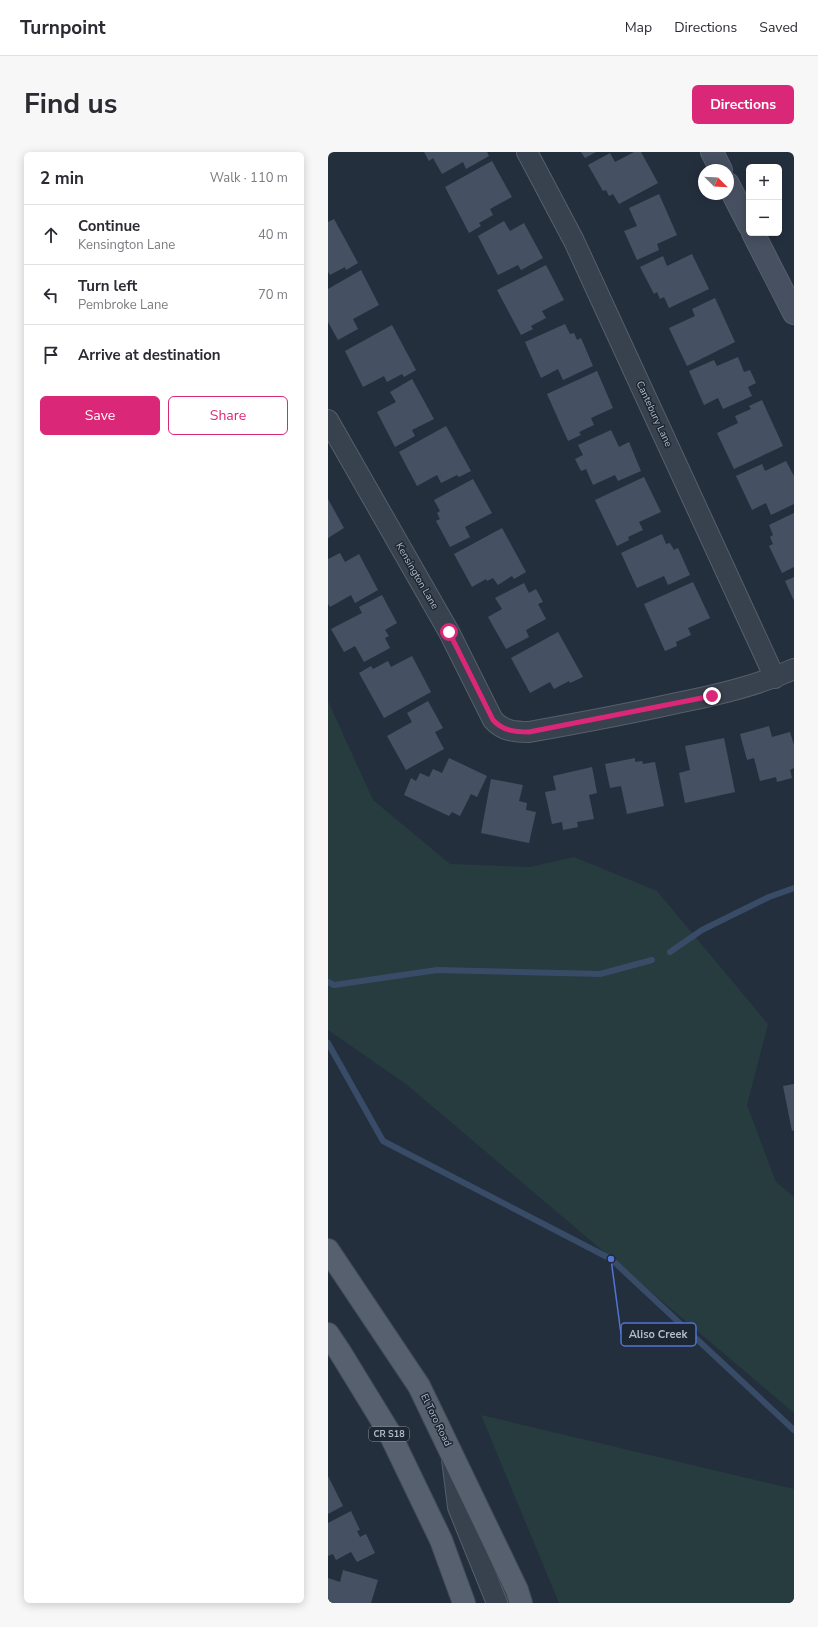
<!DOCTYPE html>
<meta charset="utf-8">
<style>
:root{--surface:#fff;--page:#f7f7f7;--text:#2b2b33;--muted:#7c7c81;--line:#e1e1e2;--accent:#db2777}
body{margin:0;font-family:"Nunito Sans",sans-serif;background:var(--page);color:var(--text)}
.controls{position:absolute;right:12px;top:12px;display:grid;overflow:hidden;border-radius:6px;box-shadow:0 2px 10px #0003}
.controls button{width:36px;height:36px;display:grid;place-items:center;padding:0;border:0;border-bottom:1px solid var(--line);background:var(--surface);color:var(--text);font:20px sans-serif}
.compass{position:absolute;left:370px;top:12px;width:36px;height:36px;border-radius:50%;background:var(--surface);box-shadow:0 2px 10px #0003;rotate:114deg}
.stop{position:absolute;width:12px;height:12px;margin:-9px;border:3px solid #db2777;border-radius:50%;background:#fff}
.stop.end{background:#db2777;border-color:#fff;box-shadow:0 1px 4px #0008}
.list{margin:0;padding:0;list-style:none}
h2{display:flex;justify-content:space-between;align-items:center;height:52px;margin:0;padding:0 16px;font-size:17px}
h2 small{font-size:13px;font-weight:400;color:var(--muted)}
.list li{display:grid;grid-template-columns:26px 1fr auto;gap:12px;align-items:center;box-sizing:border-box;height:60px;padding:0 16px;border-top:1px solid var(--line)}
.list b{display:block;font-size:15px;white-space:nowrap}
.list p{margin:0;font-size:13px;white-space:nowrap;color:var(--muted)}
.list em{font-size:13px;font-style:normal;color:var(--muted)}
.actions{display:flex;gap:8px;padding:12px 16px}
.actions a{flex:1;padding:9px 0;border:1px solid var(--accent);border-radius:6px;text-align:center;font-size:14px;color:var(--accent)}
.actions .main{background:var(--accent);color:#fff}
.icon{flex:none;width:22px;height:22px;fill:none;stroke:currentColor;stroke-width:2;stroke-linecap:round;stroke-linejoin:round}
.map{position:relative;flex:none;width:466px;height:1451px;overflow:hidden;border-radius:6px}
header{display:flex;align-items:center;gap:24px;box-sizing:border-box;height:56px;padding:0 20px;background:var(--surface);border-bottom:1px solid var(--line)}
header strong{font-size:19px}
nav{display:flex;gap:22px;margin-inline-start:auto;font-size:14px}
.intro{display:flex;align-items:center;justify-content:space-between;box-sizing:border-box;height:96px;padding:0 24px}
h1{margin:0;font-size:28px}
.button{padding:10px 18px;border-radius:6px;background:var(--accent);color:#fff;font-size:14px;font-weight:700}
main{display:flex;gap:24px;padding:0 24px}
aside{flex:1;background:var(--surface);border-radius:6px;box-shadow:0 2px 10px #0003}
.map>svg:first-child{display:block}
.green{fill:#263c3f}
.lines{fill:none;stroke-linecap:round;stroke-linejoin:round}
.stream{stroke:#394c67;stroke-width:6}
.building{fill:#455162}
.street-casing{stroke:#565f6c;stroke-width:22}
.secondary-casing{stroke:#565f6c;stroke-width:24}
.primary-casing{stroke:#414a57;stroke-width:24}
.street{stroke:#38414e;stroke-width:20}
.secondary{stroke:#465061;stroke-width:22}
.primary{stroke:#56606e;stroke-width:22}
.route{stroke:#db2777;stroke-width:5}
.labels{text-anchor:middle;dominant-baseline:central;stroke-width:3;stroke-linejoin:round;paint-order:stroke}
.shield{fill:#1d2633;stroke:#878f9c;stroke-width:1}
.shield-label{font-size:9px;font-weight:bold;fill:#b4bcc9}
.street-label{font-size:10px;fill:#b4bcc9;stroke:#1d2633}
.leader{fill:none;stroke:#5274d3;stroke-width:1.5}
.callout-dot{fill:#5274d3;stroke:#1d2633;stroke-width:1.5}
.callout{fill:#1d2633;stroke:#5274d3;stroke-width:1.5}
.callout-label{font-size:11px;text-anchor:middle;font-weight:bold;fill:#b4bcc9}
</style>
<header>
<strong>Turnpoint</strong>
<nav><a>Map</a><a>Directions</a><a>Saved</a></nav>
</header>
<div class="intro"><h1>Find us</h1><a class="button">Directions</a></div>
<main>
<aside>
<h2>2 min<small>Walk · 110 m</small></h2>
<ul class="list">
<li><svg class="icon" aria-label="ahead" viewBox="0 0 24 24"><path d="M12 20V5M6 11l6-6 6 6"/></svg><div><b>Continue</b><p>Kensington Lane</p></div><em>40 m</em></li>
<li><svg class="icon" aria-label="left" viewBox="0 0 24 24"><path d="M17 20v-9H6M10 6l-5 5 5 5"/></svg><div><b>Turn left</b><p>Pembroke Lane</p></div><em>70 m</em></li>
<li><svg class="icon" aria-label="arrive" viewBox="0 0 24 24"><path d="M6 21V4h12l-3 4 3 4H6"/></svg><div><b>Arrive at destination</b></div></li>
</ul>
<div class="actions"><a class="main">Save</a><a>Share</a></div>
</aside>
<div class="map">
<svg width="466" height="1451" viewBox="0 0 466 1451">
<rect width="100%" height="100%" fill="#242f3e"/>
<!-- green -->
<g class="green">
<polygon points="0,549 45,648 122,712 202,715 246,705 329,739 440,872 419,953 448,1030 466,1045 466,1261 78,932 0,878"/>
<polygon points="153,1263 466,1337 466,1451 231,1451"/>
</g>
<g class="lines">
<!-- stream -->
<g class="stream">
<polyline points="342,800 374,778 441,745 466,736"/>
<polyline points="0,830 6,833 109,818 272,822 324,808"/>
<polyline points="0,891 55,989 283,1107 466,1278"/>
</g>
</g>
<!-- building -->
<g class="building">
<polygon points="96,0 159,0 161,4 138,17 135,10 114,22 105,6 101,9"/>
<polygon points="253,0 268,0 257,6"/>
<polygon points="306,0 313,0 330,31 291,52 285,42 281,44 278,38 275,39 260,13 282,1 287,10"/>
<polygon points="164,9 184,45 162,57 165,63 151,71 153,74 141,81 117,35"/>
<polygon points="331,42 349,83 329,92 331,98 309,108 296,79 309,74 301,56"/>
<polygon points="6,67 30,111 18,118 17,115 2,123 0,120 0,70"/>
<polygon points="176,69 182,79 196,71 215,106 193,118 190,113 170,123 150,84"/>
<polygon points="364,102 381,137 341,156 336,145 332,147 329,140 326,142 312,115 335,104 339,114"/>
<polygon points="218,113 236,148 214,159 218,166 203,174 205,177 193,183 169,138"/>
<polygon points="33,118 51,153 25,167 30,177 10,188 0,170 0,137"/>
<polygon points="387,146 407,190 359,214 341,176 367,164 364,157"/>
<polygon points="237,172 242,182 246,181 249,188 253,186 265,214 235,228 230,217 213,226 197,190"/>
<polygon points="64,173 88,218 76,225 74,222 59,230 56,224 35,235 17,199"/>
<polygon points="410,205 416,220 422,218 428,231 420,235 424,244 395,257 390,246 376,253 361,219 386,208 389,214"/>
<polygon points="269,219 285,256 263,266 266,273 251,280 253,283 240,289 219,242"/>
<polygon points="84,227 106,267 84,278 87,284 67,295 49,260 68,250 62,240"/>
<polygon points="434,248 455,294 406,317 389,281 410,271 407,264 423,257 421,254"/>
<polygon points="118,274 143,319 131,325 129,323 113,331 109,323 89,334 71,300"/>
<polygon points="283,278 291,295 301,290 313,319 290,329 287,323 265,333 258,317 253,319 247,307 255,303 250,293"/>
<polygon points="458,309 466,324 466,352 443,363 438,351 424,358 408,324 434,312 437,319"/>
<polygon points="316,325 333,360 311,370 315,378 300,385 301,388 289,394 267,348"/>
<polygon points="145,327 164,361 137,375 142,385 122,395 108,369 112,367 109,361 112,359 106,348"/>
<polygon points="0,347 16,376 0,386"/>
<polygon points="466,361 466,415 454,421 441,394 445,392 442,385 445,383 441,373"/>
<polygon points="174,376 198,420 186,427 184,424 170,433 165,426 159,429 158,427 144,435 126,402"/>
<polygon points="334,382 338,392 342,391 346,398 350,396 362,423 340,433 336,424 309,436 293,401"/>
<polygon points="12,401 17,410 31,402 50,438 27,451 23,443 2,455 0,452 0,407"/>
<polygon points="466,425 466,449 457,429"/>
<polygon points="365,430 382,466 360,476 363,483 348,490 349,494 337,499 316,452"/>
<polygon points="196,431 201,441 208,437 215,450 210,452 218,467 198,478 201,485 178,497 160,465 174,457 167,446"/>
<polygon points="54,443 69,471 57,478 61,484 57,486 62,496 36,510 27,494 16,500 3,477 34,461 31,455"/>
<polygon points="230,480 255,525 242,531 241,529 226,537 222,530 202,541 183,506"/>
<polygon points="84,504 103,540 56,566 31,521 43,514 45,517 60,509 63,515"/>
<polygon points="100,549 115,576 107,580 116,597 78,618 59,584 84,570 79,561"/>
<polygon points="441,574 444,585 462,580 466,593 466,616 462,618 464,626 449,630 448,625 432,629 426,606 419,608 412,582"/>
<polygon points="396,586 407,640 357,651 351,621 362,618 357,594"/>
<polygon points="121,606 159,624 149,645 143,642 132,664 124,660 121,664 76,643 83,626 88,629 92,621 101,625 105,617 114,621"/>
<polygon points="307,606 307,610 314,609 315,612 327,610 336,654 299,662 293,634 282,636 277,612"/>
<polygon points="264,615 269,641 261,643 266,667 249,670 250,675 235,678 234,670 224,672 217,640 228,638 225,624"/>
<polygon points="163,627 195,633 191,649 199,651 198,658 208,660 201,691 153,681"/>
<polygon points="466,932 466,978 464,979 455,934"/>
<polygon points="0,1324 15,1354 0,1362"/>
<polygon points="23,1359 32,1378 29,1379 32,1385 38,1382 47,1401 29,1410 23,1400 8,1408 5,1402 0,1404 0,1371"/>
<polygon points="15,1418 50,1428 43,1451 0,1451 0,1426 12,1430"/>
</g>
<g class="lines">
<!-- street casing -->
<g class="street-casing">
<g id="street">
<polyline points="199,0 246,89 447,526"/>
<path d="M0,268l121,212 44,88c10,11 22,12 36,12 50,-9 99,-18 148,-29 40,-8 79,-17 117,-34"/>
<polyline points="124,1307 130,1355 169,1451"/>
</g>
</g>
<!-- secondary casing -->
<g class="secondary-casing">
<g id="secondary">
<polyline points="384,0 393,18"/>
<polyline points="400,32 421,73"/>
<polyline points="425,81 466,161"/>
</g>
</g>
<!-- primary casing -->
<g class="primary-casing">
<g id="primary">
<polyline points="0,1098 91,1234 189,1438 193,1451"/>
<polyline points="0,1182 12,1200 61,1280 113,1388 136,1451"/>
</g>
</g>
<!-- street -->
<use href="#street" class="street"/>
<!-- secondary -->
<use href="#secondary" class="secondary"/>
<!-- primary -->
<use href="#primary" class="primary"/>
</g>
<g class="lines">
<!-- route -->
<path class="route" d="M121,480l44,88c10,11 22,12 36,12l183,-36"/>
</g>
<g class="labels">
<!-- shield labels -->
<rect class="shield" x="41" y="1275" width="40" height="14" rx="3"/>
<g class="shield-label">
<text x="61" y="1282">CR S18</text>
</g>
<!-- street labels -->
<g class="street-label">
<text transform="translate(326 262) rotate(65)">Cantebury Lane</text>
<text transform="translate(89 424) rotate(60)">Kensington Lane</text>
<text transform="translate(108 1268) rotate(64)">El Toro Road</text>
</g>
</g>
<!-- callouts -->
<path class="leader" d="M283 1107L293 1182"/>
<circle class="callout-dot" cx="283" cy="1107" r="4"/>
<rect class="callout" x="293" y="1171" width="75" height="23" rx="4"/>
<g class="callout-label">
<text x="330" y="1186">Aliso Creek</text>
</g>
</svg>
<div class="controls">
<button>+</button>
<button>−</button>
</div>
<svg class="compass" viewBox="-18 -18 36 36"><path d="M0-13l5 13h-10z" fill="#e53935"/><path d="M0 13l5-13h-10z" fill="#7c7c81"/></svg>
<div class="stop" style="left:121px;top:480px"></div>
<div class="stop end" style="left:384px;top:544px"></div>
</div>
</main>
